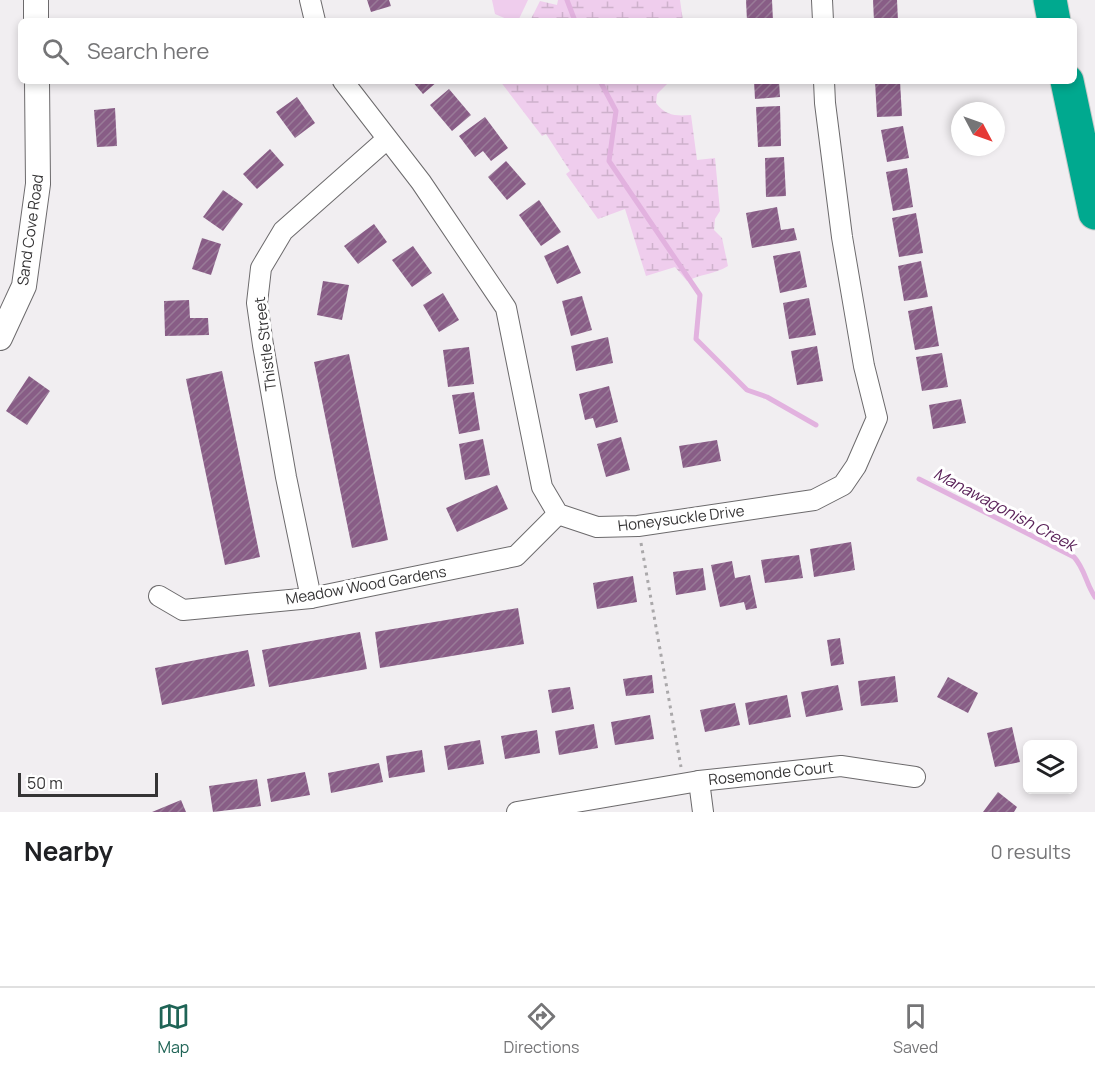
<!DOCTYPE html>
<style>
:root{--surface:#fff;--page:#f2f2f2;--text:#202124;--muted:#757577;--line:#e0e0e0;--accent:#1f6456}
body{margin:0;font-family:Manrope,sans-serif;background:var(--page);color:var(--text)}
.controls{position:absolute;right:18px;bottom:18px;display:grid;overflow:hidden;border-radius:9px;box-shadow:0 3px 9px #0003}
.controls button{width:54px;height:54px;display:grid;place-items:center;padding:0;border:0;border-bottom:2px solid var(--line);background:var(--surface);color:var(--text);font:30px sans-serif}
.compass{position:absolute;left:951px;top:102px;width:54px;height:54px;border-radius:50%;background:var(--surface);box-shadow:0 3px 9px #0003;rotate:131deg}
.scale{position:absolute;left:18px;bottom:15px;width:140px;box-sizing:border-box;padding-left:6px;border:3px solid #353435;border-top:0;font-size:16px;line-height:21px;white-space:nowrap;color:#353435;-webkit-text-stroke:4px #fff;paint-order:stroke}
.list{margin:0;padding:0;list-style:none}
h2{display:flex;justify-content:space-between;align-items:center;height:78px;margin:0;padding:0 24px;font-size:26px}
h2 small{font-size:20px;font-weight:400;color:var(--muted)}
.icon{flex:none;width:33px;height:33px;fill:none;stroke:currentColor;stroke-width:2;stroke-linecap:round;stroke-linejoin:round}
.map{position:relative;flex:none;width:1095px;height:812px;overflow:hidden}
.search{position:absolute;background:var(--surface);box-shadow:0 3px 9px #0003;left:18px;right:18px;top:18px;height:66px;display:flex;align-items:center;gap:15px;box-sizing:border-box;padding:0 21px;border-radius:9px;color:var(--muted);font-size:22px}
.sheet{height:174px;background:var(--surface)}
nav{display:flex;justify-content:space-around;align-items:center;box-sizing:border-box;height:84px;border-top:2px solid var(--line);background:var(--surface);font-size:16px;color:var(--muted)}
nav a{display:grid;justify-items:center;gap:3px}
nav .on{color:var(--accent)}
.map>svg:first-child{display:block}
.green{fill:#efcded}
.wetland{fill:url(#wetland-marsh)}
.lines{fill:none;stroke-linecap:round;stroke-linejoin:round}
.stream{stroke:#e2b2df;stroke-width:5}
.building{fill:url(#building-hatch)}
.minor-casing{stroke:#6c6a6c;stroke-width:22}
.tertiary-casing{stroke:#6c6a6c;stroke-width:26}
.motorway-casing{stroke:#cacaca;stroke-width:35}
.path{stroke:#aaa8aa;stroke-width:3;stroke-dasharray:3 4.5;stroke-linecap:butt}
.minor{stroke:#fff;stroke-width:20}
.tertiary{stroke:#fff;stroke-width:24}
.motorway{stroke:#00a98f;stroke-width:33}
.labels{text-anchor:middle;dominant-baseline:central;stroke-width:6;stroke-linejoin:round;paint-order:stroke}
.street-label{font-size:15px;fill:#353435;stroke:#fff}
.water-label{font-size:16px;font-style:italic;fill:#5a2259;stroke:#fff}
</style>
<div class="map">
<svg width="1095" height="812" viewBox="0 0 1095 812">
<defs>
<pattern id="wetland-marsh" width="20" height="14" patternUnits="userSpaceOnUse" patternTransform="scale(1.5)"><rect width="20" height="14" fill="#efcded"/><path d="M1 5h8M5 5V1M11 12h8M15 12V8" fill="none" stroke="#ceb1cc"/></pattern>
<pattern id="building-hatch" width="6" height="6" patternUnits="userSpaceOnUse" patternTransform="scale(1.5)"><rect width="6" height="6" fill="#885d86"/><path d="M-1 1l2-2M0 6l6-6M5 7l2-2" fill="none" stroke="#997b98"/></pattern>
</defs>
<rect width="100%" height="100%" fill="#f1eef1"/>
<!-- green -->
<polygon class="green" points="492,0 528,0 518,21 511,21 495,14"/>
<!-- wetland -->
<g class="wetland">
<polygon points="558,0 680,0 683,21 530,21 540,1 557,5"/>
<path d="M500,81h170l-13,13 -1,9c10,13 20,13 35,12l6,45 18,-2 5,53 -5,8 -1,11 8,8 6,28c-13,8 -27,8 -41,15l-12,-14 -29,9 -21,-67 -27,10 -32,-45 4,-3 -24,-37 -4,2z"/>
</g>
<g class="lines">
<!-- stream -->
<g class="stream">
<polyline points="567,0 575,21"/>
<polyline points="600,81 616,111 609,161 700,295 696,339 747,390 767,397 816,425"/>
<path d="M919,479l155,78c11,12 12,27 21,40"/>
</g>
</g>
<!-- building -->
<g class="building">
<polygon points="367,0 389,0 391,6 371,12"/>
<polygon points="746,0 772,0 773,21 747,21"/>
<polygon points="873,0 897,0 898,21 874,21"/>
<polygon points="412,81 438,81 423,94"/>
<polygon points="754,81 779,81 780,97 755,99"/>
<polygon points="875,81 900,81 902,116 877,117"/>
<polygon points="449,89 471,115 452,131 430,105"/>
<polygon points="297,97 315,123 295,138 276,112"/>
<polygon points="780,106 781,146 758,147 756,107"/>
<polygon points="115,108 117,146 97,147 94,110"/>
<polygon points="485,117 508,148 491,161 483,151 475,157 459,136"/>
<polygon points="903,126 909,158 887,162 881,130"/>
<polygon points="270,149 284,165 257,189 243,174"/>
<polygon points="784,157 786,196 766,197 765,158"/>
<polygon points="506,161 526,184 507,200 488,177"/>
<polygon points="907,168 913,207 893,211 886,172"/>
<polygon points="223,190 243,204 223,231 203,217"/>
<polygon points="539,200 561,232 541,246 519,215"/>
<polygon points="777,207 781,230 794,228 797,240 752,248 746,213"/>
<polygon points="916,213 923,253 899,257 892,218"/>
<polygon points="374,224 387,242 358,264 344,246"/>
<polygon points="202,238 221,244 211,275 192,269"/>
<polygon points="568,245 581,273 557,284 544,256"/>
<polygon points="413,246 432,273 412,287 392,260"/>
<polygon points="800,251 807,287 780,293 773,256"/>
<polygon points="921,261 928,297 904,301 898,266"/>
<polygon points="323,281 349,285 342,320 317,315"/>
<polygon points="443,293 459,320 439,332 423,305"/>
<polygon points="582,296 592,330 571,336 562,301"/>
<polygon points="809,298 816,335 789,339 783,303"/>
<polygon points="189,300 190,318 208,318 209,335 165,336 164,301"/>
<polygon points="932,306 939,346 915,350 908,311"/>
<polygon points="608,337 613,363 576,371 571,346"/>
<polygon points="817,346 823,381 797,385 791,351"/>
<polygon points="469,347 474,384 448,387 443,350"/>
<polygon points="942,353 948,387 922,391 916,357"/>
<polygon points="349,354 388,540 352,548 314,362"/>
<polygon points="222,371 260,557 225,565 186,379"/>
<polygon points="29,376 50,391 27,425 6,411"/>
<polygon points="609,386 618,422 596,428 593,418 585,420 579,394"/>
<polygon points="474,392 480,430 459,434 452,395"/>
<polygon points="961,399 966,423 933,429 929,405"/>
<polygon points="621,437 630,470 606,477 597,444"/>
<polygon points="483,439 490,475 465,480 459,444"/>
<polygon points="717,440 721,461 683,468 679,446"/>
<polygon points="497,485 508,509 457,532 446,508"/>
<polygon points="851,542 855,570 814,577 810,549"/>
<polygon points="799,555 803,578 765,583 761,560"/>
<polygon points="732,561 735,578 750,575 757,608 746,610 744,602 720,607 711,565"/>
<polygon points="703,568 706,590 676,595 673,572"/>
<polygon points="633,576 637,602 597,609 593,583"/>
<polygon points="518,608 524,644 380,668 375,632"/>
<polygon points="360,632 367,669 269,687 262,650"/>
<polygon points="840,638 844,664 831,666 827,640"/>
<polygon points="248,650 255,686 162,705 155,668"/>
<polygon points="652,675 654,693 626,696 623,679"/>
<polygon points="895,676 898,702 861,706 858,681"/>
<polygon points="948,677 978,693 968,713 937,697"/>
<polygon points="838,685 843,710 806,717 801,692"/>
<polygon points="570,687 574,709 552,713 548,690"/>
<polygon points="787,695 791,717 749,725 745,703"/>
<polygon points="735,703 740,725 705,732 700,710"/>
<polygon points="650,715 654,739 615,745 611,722"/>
<polygon points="594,724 598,748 559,755 555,731"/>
<polygon points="1012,727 1020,762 995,767 987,733"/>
<polygon points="537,730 540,753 505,759 501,736"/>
<polygon points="480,740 484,764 448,770 444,746"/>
<polygon points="422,750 425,772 389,778 386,756"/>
<polygon points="379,763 383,782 331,793 328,773"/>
<polygon points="305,772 310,795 271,802 267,779"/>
<polygon points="257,779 261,806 213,812 209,786"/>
<polygon points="998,792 1017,807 1014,812 983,812"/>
<polygon points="181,800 186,812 152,812"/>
</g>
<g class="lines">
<!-- minor casing -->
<g class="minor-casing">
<g id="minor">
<polyline points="310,0 315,21"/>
<polyline points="822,0 823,21"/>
<polyline points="343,81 421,182 506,308 542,487 558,514 597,527 638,526 814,500 843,485 856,466 877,418 864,366 842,237 825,103 824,81"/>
<polyline points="159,596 183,610 311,598 516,556 558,514"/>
<polyline points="311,598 286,477 263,345 257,303 261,268 283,231 387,139"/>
<polyline points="699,781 703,812"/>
<polyline points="517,812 699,781 841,766 915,777"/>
</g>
</g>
<!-- tertiary casing -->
<g class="tertiary-casing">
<g id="tertiary">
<polyline points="36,0 36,21"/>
<polyline points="0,338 24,286 38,184 37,81"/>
</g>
</g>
<!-- motorway casing -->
<g class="motorway-casing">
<g id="motorway">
<polyline points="1050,0 1054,21"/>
<polyline points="1067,81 1095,213"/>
</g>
</g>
<!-- path -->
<polyline class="path" points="641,543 681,767"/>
<!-- minor -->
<use href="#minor" class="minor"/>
<!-- tertiary -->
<use href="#tertiary" class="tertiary"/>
<!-- motorway -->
<use href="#motorway" class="motorway"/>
</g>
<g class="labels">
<!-- street labels -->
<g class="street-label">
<text transform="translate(30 230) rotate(-82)">Sand Cove Road</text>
<text transform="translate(265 344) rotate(-97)">Thistle Street</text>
<text transform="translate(681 518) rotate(-7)">Honeysuckle Drive</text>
<text transform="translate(366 585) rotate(-10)">Meadow Wood Gardens</text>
<text transform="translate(771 773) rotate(-6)">Rosemonde Court</text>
</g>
<!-- water labels -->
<g class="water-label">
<text transform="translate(1005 509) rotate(28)">Manawagonish Creek</text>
</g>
</g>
</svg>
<div class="controls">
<button><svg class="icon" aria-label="layers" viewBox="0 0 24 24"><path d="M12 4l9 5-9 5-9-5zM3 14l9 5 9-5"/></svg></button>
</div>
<svg class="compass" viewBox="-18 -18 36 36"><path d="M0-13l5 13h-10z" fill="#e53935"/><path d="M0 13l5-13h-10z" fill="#757577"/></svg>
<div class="scale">50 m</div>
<div class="search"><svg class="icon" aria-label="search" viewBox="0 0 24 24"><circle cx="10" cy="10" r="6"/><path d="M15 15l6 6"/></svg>Search here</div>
</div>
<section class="sheet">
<h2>Nearby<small>0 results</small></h2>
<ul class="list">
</ul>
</section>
<nav>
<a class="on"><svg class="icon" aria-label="map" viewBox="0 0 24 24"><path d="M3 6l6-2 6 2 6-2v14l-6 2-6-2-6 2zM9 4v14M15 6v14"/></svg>Map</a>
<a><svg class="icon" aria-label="directions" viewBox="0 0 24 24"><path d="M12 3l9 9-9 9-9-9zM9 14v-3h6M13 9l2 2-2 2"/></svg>Directions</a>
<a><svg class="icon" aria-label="saved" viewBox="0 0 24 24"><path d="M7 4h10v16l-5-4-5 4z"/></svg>Saved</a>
</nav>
